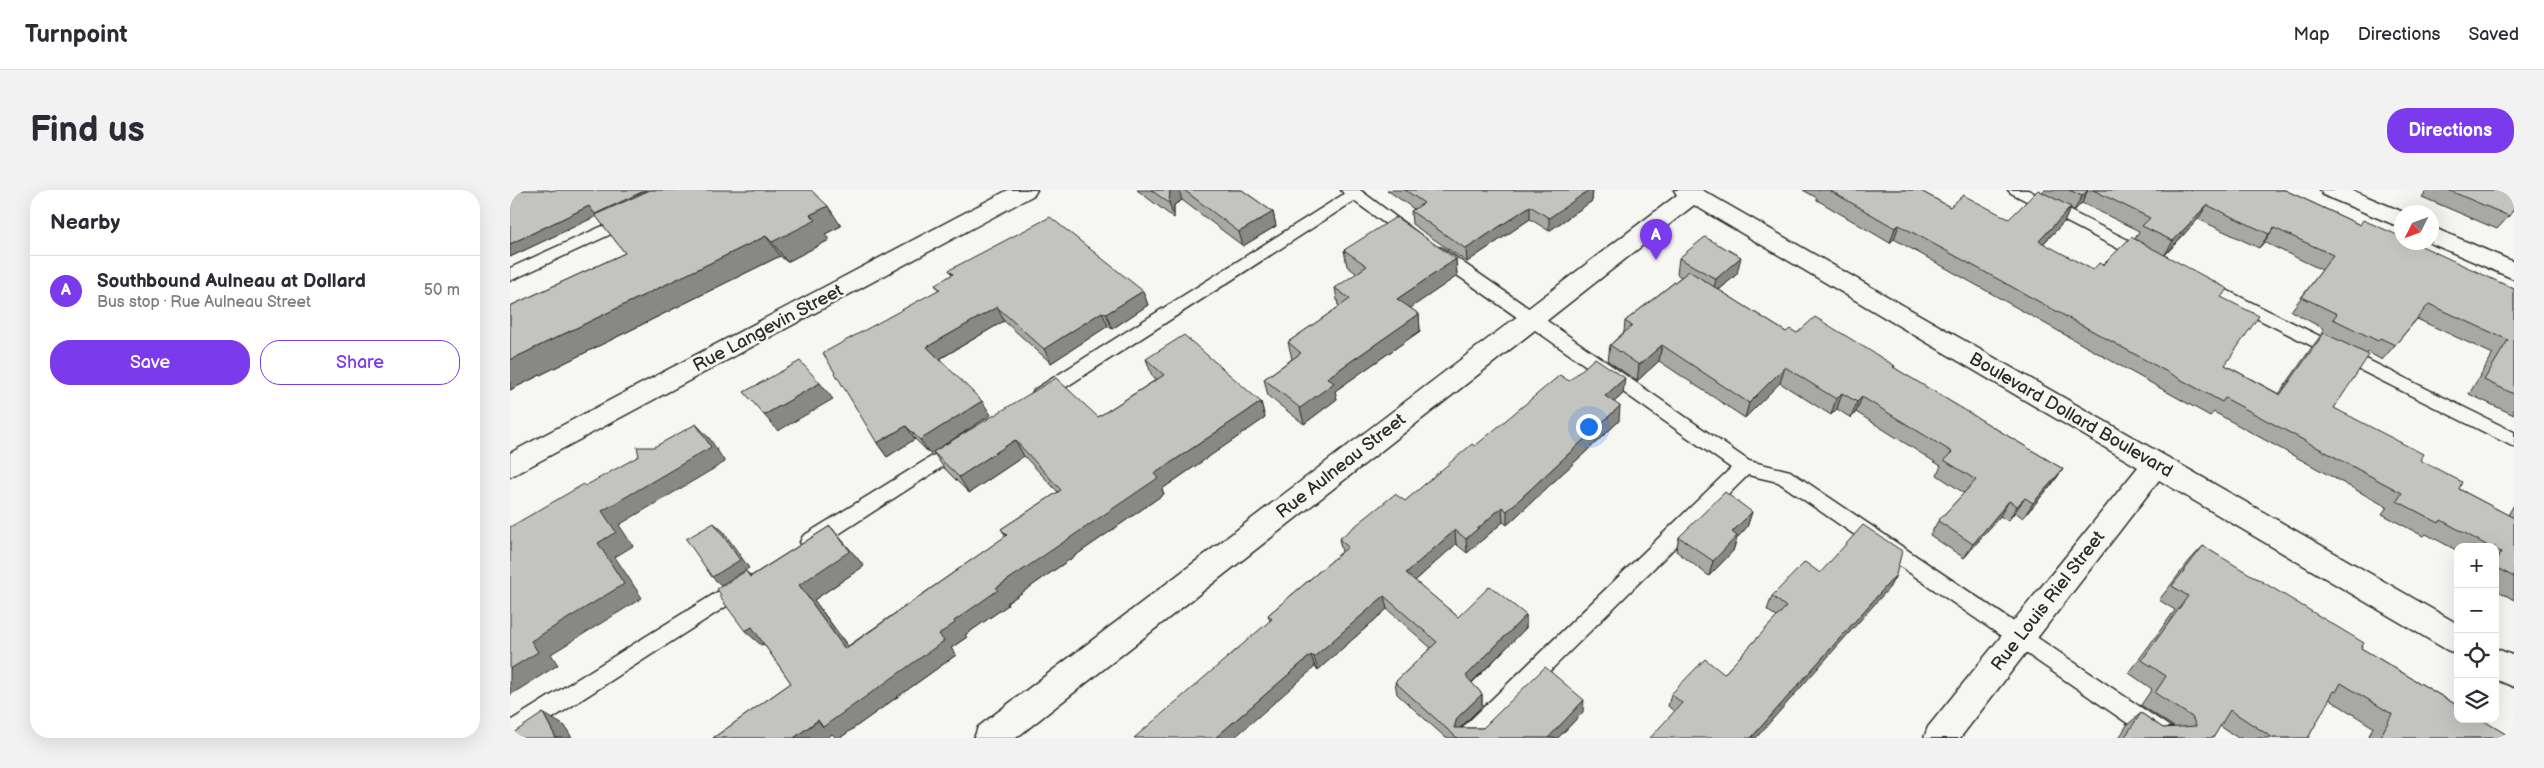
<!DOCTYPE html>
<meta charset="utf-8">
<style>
:root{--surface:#fff;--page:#f2f2f3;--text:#2b2b33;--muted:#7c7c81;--line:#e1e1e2;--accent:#7c3aed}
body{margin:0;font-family:"Balsamiq Sans",sans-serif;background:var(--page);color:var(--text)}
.controls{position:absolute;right:15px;bottom:15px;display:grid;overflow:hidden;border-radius:10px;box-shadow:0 5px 20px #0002}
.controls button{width:45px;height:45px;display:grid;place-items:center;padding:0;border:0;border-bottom:1px solid var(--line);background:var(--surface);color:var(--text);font:25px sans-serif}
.compass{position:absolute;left:1884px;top:15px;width:45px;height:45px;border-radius:50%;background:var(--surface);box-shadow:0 5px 20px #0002;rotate:228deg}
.you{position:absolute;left:1078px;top:236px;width:18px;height:18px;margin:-12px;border:4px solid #fff;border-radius:50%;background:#1a73e8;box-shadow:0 0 0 8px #1a73e833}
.badge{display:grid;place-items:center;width:32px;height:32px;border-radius:50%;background:var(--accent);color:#fff;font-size:16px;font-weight:700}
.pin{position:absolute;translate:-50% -41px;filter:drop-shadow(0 1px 2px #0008)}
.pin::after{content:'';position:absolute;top:26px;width:18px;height:15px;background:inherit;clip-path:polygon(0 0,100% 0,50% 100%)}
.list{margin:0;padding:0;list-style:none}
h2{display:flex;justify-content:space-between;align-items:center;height:65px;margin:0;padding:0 20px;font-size:21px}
h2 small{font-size:16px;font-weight:400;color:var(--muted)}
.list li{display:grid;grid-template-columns:32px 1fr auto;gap:15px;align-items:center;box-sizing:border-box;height:70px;padding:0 20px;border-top:1px solid var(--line)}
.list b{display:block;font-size:19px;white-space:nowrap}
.list p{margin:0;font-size:16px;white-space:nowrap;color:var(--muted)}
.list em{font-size:16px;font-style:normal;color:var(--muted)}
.actions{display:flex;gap:10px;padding:15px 20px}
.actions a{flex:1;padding:11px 0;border:1px solid var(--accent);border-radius:20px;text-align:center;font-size:18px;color:var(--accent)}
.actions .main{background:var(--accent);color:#fff}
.icon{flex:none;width:28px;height:28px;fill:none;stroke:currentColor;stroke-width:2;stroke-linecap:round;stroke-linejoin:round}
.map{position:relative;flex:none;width:2004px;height:548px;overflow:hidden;border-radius:20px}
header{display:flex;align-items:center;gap:30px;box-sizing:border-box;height:70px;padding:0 25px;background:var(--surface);border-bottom:1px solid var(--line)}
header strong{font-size:24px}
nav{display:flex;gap:28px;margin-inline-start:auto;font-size:18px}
.intro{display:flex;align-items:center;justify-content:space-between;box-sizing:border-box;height:120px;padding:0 30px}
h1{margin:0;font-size:35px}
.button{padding:12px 22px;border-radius:20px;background:var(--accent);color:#fff;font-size:18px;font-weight:700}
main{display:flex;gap:30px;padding:0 30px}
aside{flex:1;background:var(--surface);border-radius:20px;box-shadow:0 5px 20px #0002}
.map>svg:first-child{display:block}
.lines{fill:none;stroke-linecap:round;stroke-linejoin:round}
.lane-casing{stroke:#2b2b2b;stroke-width:3}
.street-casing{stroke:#2b2b2b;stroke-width:3}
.lane{fill:#f6f6f2;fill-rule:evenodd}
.street{fill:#f6f6f2;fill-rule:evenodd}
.wall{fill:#a8a8a5;stroke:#2b2b2b;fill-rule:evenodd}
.shaded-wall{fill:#888886;stroke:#2b2b2b}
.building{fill:#c3c3c0;stroke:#2b2b2b}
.labels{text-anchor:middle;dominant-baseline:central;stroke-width:5;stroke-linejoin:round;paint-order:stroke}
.street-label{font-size:18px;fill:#2b2b2b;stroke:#f6f6f2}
</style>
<header>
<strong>Turnpoint</strong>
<nav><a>Map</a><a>Directions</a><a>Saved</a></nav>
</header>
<div class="intro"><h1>Find us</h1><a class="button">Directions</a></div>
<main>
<aside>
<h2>Nearby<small></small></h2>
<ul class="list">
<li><span class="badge">A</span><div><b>Southbound Aulneau at Dollard</b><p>Bus stop · Rue Aulneau Street</p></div><em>50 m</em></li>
</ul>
<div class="actions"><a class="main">Save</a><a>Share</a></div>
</aside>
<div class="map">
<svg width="2004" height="548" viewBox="0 0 2004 548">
<rect width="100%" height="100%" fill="#f6f6f2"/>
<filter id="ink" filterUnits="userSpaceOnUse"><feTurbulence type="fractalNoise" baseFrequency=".02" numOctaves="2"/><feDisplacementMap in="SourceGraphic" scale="10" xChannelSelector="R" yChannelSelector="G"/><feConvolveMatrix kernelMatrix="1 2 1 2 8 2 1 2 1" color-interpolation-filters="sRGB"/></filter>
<g filter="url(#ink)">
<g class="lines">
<!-- lane casing -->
<g class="lane-casing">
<g id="lane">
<polygon points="831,0 850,0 910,45 908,49 896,49 844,11 536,210 530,212 524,210 521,205 524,200 834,4"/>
<polygon points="1498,0 1518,0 1642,62 1644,66 1642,70 1630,70 1501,3"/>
<polygon points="119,24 125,25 127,29 125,33 0,91 0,78"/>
<polygon points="926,57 932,58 1239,271 1280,281 1666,541 1669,548 1639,548 1268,292 1238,285 972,548 946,548 949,541 1221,278 920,66 918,62 920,58"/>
<polygon points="1692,88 2004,242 2004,257 1686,98 1684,94 1686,90"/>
<polygon points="450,249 457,251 459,256 457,261 307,358 300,360 293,358 290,352 293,346"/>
<polygon points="233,386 240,389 243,395 240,401 12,548 0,548 0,531"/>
</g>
</g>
<!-- street casing -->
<g class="street-casing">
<g id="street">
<polygon points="498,0 527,0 524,5 0,287 0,263"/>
<polygon points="1164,0 1192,0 1948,434 1948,464 1937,460 1649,290 1450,548 1414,548 1418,537 1628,277 1184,15 506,548 464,548 468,537 1167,5"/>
<polygon points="1810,0 1841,0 1893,22 1892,38 1813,5"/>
<polygon points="1922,37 2004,72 2004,89 1918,52 1922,52"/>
<polygon points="1985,458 2004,466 2004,497 1985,489"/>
</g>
</g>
<!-- lane -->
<use href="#lane" class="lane"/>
<!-- street -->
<use href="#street" class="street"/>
</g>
<!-- wall -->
<g class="wall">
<polygon points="0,0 41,1 331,36 315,44 319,50 277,72 270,66 0,200 0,116 115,63 86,26 0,67"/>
<polygon points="627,0 732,0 763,22 766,36 733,56 672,10 664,15 664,28"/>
<polygon points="877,0 1083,0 1082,11 1039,41 1020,29 957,72 902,34 901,21 904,19"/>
<path d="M1293,0h116l31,17 59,12 33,-26 2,-3h241l75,35 154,64v126l-45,-21 24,-40 -76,-35 -22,26 -13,15 -14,-8 -34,56 86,52 39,29 49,26 6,-10v95l-19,-11v-42h-37v4l-32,-17 -3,2 -41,-22 5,-7 -173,-95 -4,4 -316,-177 -4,4 -73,-43v-2zM1572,13l57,28 -4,8 -32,26 -10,5 -50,-26 21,-22 6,-13 4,2zM1688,29l61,29 5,-6 58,28 -31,41 33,18 -3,5h1l-10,13 -33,47 -54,-29 -3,-67 -57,-43z"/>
<polygon points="1917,0 2004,0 1999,26 1987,39 1912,7"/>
<polygon points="834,60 946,69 947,86 900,118 909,124 910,141 825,201 827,209 794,234 758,206 754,189 782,169 778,152 830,116 828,115 825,98 847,84 837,76"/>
<polygon points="1169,68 1227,84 1209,100 1276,142 1287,143 1385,176 1384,178 1553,279 1543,293 1513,328 1505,322 1498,331 1490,326 1454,368 1420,345 1428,331 1454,303 1427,285 1431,276 1346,222 1341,228 1327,219 1321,225 1270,193 1235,228 1149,171 1127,191 1098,171 1100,155 1114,142 1115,131 1171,87 1167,84"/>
<polygon points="439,80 633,101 638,115 602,139 598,136 541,173 494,131 430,169 481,225 420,264 405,249 377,267 367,253 428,99 425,95 442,85"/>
<polygon points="636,169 751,212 755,228 652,299 654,304 497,413 498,415 455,445 457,447 441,458 446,465 330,548 326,548 322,544 317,548 203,548 281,493 254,454 251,455 236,381 241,386 320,336 354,376 304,410 338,456 496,346 491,339 548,302 514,266 459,303 434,278 423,262 588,227 647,189 642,186"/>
<polygon points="1059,191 1113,204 1104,212 1109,231 997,335 993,332 957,363 946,354 905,391 948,427 1016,425 1016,438 962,493 972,504 972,516 950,538 973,538 1073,522 1048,548 936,548 887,504 885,492 921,458 877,419 808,480 760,431 758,425 832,362 829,349 895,311 965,256"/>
<polygon points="1242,322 1237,337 1227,348 1223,361 1199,386 1166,361 1169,347"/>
<polygon points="1693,356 1851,458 2002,548 1858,548 1863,537 1819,509 1798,548 1728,548 1710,536 1703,548 1609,548 1617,535 1631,523 1653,538 1664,537 1631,515 1642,499 1619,483 1665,420 1649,410 1680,370"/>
<polygon points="1310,383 1386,385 1379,398 1165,522 1158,516 1161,504 1214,484 1267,427 1257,420 1262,406"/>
</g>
<!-- shaded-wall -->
<g class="shaded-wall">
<polygon points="136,0 162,0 87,26 0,67 0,54 79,16"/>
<polygon points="659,0 669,0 672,10 664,15 664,28 659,13"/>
<polygon points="1076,0 1083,0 1082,11 1039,41 1039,28"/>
<polygon points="1578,0 1572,13 1564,21 1572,6"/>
<polygon points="1697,15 1688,29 1654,66 1663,51"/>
<polygon points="318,16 331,36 315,44 319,50 277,72 262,52 300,25"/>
<polygon points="1020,16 1020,29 957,72 956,59"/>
<polygon points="1561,17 1554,32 1521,66 1529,51"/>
<polygon points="763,22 766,36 733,56 729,42"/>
<polygon points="1389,35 1384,49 1380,53 1385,38"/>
<polygon points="1764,38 1754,52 1749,58 1759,44"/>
<polygon points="256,46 270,66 0,200 0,170"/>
<polygon points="1231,67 1227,84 1202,106 1206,89"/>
<polygon points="946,69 947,86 889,126 887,109"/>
<polygon points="633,101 638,115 602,139 596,124"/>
<polygon points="487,117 494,131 426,171 417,157"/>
<polygon points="592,122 598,136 541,173 534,159"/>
<polygon points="909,124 910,141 825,201 827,209 794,234 790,218 817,188"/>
<polygon points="1152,155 1149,171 1127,191 1129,175"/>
<polygon points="1275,177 1270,193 1235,228 1239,213"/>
<polygon points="1115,188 1113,204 1094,221 1095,206"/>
<polygon points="310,193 323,209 268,241 254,225"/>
<polygon points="1332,203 1327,219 1321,225 1326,209"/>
<polygon points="1352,207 1346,222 1341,228 1347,212"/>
<polygon points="472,211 481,225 420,264 410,250"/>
<polygon points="751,212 755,228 652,299 654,304 497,413 498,415 455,445 457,447 441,458 446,465 330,548 326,548 322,544 317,548 284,548 429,444 444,431 486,398 644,284"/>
<polygon points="1110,216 1109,231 997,335 997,321"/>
<polygon points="186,234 200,249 215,272 109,335 123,356 105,367 132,408 41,464 48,475 0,505 0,479 21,451 88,353 92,321"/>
<polygon points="396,236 405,249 377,267 367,253"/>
<polygon points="505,250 514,266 459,303 449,287"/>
<polygon points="1553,279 1543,293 1513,328 1523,313"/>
<polygon points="1515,308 1505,322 1498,331 1507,316"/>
<polygon points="1499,311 1490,326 1454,368 1463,354"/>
<polygon points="992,317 993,332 957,363 956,349"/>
<polygon points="1242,322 1237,337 1227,348 1223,361 1199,386 1203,371 1222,342"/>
<polygon points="204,333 213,341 239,378 211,395 202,387"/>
<polygon points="320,336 354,376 304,410 349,472 335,459 289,395"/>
<polygon points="945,340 946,354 898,397 896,383"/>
<polygon points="1386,385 1379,398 1246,548 1241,548"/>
<polygon points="874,406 877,419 808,480 804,467"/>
<polygon points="1016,425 1016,438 956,498 956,486"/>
<polygon points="242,437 258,451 251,455 235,441"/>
<polygon points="801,465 805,477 724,548 705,548"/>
<polygon points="972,504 972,516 948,540 944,538 947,528"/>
<polygon points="1074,510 1073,522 1048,548 1038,548"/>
<polygon points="33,523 55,536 62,548 46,548"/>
</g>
<!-- building -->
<g class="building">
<polygon points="0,0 39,0 41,1 44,0 136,0 85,24 79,16 0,54"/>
<polygon points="140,0 301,0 318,16 300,25 306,30 262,52 256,46 0,170 0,116 115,63 85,25"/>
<polygon points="641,0 660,0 659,13"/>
<polygon points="674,0 732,0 763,22 729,42"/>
<polygon points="895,0 1079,0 1039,28 1020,16 956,59 901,21 914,13"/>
<polygon points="1319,0 1409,0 1440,17 1453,5 1499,29 1528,0 1561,17 1529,51 1583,80 1589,73 1593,75 1621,47 1718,99 1711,107 1749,126 1715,175 1770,205 1814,143 1859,165 1824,218 1913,264 1910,270 1952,292 1949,299 2004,328 2004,387 1985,377 1985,372 1991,362 1985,359 1985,357 1980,357 1931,330 1929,333 1887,311 1892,303 1715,208 1712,212 1389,35 1385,38"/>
<polygon points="1559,0 1578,0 1572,6"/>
<polygon points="1583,0 1775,0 1850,35 1853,30 1892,47 1892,52 1903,52 2004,99 2004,204 1974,190 1998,150 1919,114 1885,155 1870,148 1868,151 1823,129 1827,124 1792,107 1823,65 1764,38 1759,44 1697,15 1663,51 1632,36 1640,28"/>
<polygon points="1938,0 2004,0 2004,19 1999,26"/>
<polygon points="540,27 633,101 596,124 592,122 534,159 487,117 417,157 472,211 410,250 396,236 367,253 313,163 430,99 425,95 443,84 439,80"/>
<polygon points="886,27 946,69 887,109 909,124 817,188 824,193 790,218 754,189 791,163 778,152 840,109 825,98 857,76 834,60"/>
<polygon points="1195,47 1231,67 1206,89 1169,68"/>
<polygon points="1179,81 1276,142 1280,139 1287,143 1305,127 1385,176 1383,177 1553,279 1523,313 1515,308 1507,316 1499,311 1463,354 1428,331 1466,290 1434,270 1442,262 1352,207 1347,212 1332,203 1326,209 1275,177 1239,213 1152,155 1129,175 1100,155 1122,136 1115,131"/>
<polygon points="674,145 751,212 644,284 648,288 486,398 488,400 444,431 445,433 429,444 434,451 313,537 308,530 284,548 203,548 281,493 242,437 235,441 209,406 211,405 207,399 236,381 240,387 320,336 340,361 289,395 335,459 497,345 491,339 551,300 505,250 449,287 423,262 546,188 588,227 654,185 636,169"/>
<polygon points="1085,168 1115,188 1095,206 1110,216 997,321 992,317 956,349 945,340 896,383 948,427 980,396 1016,425 956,486 972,504 947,528 944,538 973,538 1035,477 1074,510 1038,548 947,548 885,492 927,452 874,406 804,467 801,465 705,548 624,548 762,429 758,425 838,357 829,349 885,304 895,311 962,254 965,256 1050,185 1059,191"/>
<polygon points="290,171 310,193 254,225 234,202"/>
<polygon points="186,234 201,257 92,321 106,342 88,353 114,394 21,451 28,462 0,479 0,337 74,294 75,296 129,266 127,257 144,257"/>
<polygon points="1215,302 1242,322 1222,342 1227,346 1203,371 1169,347"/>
<polygon points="204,333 230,370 202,387 176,349"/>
<polygon points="1353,335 1392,361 1386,385 1241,548 1140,548 1172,513 1161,504 1195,469 1214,484 1276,417 1262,406 1295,372 1310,383"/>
<polygon points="1693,356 1854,453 1851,458 1948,516 1948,529 1971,529 2002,548 1870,548 1882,524 1831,493 1826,502 1824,501 1798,548 1763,548 1720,520 1703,548 1614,548 1631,523 1653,538 1686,536 1682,527 1645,503 1656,486 1632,470 1678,406 1662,396"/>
<polygon points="33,523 46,548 0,548 0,545"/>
</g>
</g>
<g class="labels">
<!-- street labels -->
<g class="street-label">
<text transform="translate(258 138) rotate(-28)">Rue Langevin Street</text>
<text transform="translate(1561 225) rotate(30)">Boulevard Dollard Boulevard</text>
<text transform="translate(831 276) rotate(-38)">Rue Aulneau Street</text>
<text transform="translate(1538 411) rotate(-52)">Rue Louis Riel Street</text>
</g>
</g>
</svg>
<div class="controls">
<button>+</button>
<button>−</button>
<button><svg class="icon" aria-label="locate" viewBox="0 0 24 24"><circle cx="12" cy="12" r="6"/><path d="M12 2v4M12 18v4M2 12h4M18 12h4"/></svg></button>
<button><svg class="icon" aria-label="layers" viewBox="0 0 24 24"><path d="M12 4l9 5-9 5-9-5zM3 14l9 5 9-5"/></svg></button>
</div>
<svg class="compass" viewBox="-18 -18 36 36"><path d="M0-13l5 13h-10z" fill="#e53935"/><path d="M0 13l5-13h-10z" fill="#7c7c81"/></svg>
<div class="you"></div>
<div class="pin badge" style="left:1146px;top:70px">A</div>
</div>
</main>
